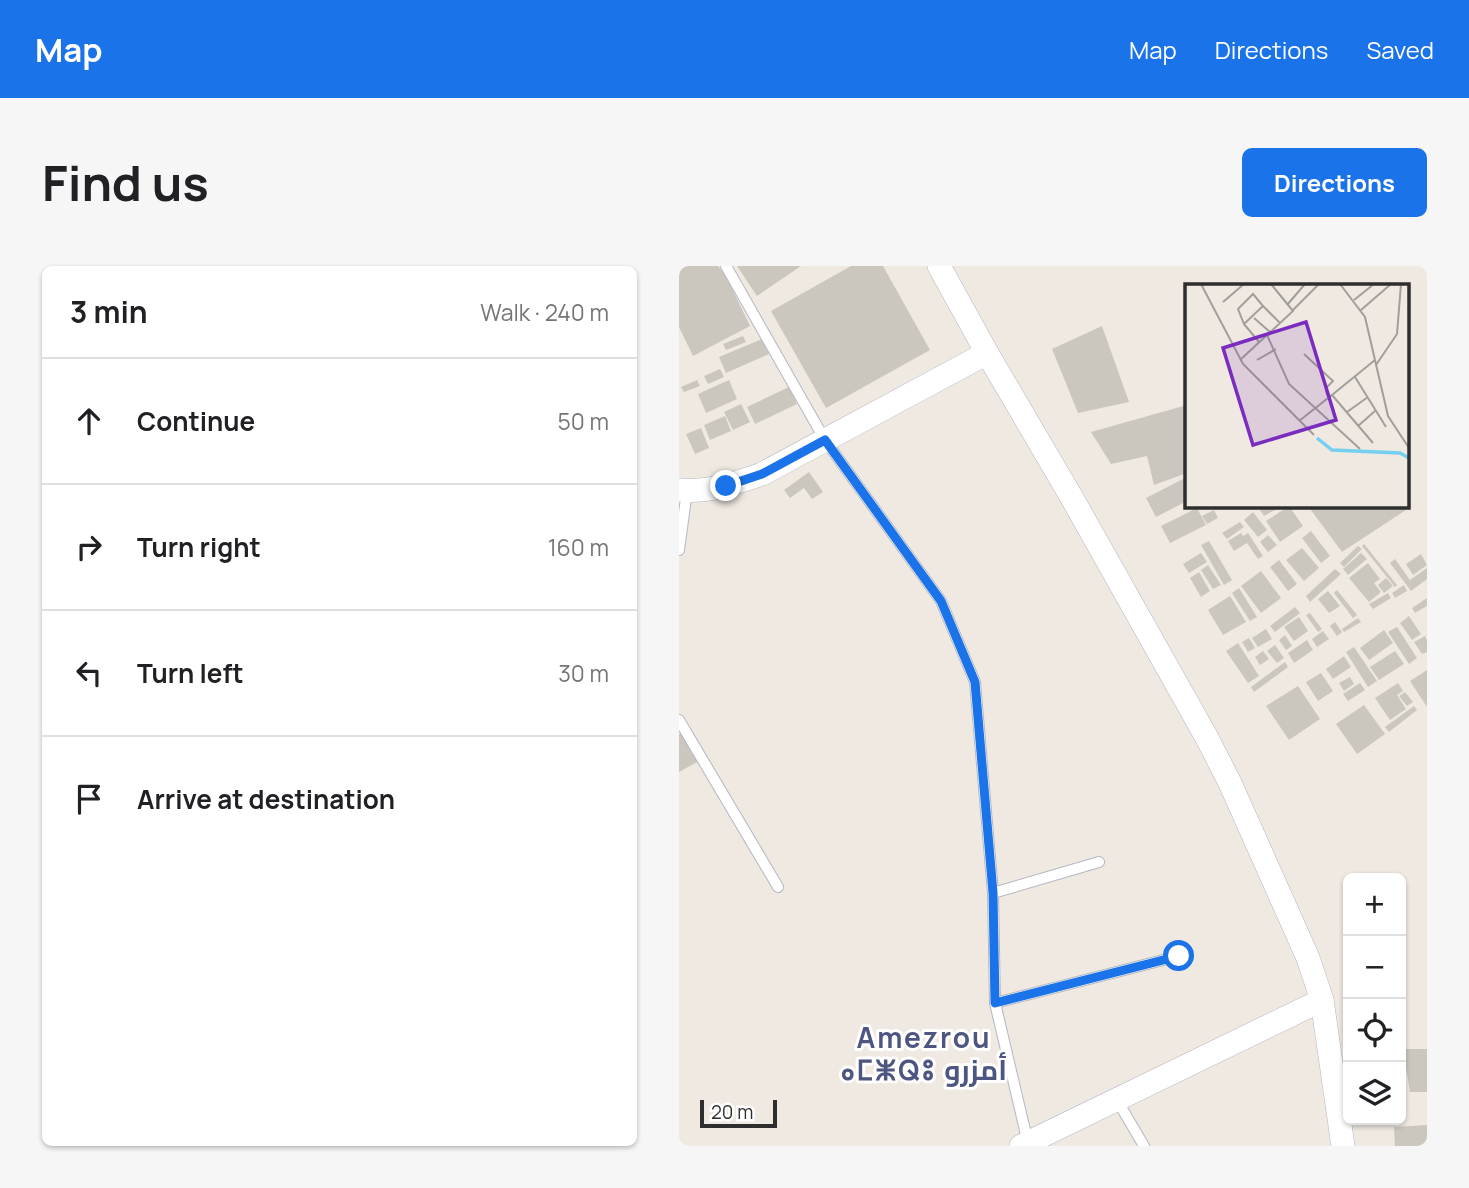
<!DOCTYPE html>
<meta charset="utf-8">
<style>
:root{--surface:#fff;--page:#f6f6f6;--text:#202124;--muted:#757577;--line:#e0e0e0;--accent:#1a73e8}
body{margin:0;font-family:Manrope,Cairo,"Noto Sans Tifinagh",sans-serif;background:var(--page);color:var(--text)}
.controls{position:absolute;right:21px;bottom:21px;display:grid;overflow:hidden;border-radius:10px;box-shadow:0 2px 5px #0004}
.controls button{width:63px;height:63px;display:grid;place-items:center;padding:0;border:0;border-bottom:2px solid var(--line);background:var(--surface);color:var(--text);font:35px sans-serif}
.scale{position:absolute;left:21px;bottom:18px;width:77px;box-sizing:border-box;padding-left:7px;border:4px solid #2e2e2e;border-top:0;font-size:19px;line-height:24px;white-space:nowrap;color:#2e2e2e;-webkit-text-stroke:5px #fff;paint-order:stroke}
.stop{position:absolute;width:21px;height:21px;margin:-16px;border:5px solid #1a73e8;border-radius:50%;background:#fff}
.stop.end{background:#1a73e8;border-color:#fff;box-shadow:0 2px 7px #0008}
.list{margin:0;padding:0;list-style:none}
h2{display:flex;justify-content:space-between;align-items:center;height:91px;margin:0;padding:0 28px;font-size:30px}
h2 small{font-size:23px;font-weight:400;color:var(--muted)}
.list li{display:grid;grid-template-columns:46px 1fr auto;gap:21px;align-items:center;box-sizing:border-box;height:126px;padding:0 28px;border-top:2px solid var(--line)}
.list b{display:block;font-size:26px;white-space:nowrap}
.list em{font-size:23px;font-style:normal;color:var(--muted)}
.icon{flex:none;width:38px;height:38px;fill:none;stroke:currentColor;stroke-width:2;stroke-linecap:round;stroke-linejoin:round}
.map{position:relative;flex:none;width:748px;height:880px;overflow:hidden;border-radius:10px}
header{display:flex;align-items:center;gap:42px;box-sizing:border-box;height:98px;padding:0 35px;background:var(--accent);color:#fff}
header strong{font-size:33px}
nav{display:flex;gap:38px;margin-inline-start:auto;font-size:24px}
.intro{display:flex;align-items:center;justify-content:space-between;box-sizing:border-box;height:168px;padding:0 42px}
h1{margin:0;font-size:49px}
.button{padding:18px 32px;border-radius:10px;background:var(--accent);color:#fff;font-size:24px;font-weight:700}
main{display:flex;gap:42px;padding:0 42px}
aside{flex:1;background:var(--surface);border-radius:10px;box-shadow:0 2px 5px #0004}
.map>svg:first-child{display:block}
.building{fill:#cbc7bf}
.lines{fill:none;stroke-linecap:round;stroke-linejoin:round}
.service-casing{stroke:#b4b7c1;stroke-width:12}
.minor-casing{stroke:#b4b7c1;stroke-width:24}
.service{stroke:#fff;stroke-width:10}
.minor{stroke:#fff;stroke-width:23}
.route{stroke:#1a73e8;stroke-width:9}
.labels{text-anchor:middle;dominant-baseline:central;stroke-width:6;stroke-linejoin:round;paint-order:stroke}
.district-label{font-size:28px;font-weight:bold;letter-spacing:2px;fill:#4d5680;stroke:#fff}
.inset-river{fill:none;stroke:#75cff0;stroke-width:3.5}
.inset-road{fill:none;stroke:#a29e99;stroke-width:2}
.view{fill:#7b2cbf;fill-opacity:0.15;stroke:#7b2cbf;stroke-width:3.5}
.inset-edge{fill:none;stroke:#2e2e2e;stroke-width:3.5}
</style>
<header>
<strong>Map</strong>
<nav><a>Map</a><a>Directions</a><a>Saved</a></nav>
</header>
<div class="intro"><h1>Find us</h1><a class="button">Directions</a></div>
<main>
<aside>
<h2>3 min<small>Walk · 240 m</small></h2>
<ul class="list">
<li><svg class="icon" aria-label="ahead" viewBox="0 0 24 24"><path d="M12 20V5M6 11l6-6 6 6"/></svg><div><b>Continue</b></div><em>50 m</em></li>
<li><svg class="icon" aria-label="right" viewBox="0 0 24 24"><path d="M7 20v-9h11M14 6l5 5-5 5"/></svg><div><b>Turn right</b></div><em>160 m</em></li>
<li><svg class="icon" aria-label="left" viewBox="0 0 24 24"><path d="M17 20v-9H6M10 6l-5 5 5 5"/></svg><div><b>Turn left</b></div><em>30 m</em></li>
<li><svg class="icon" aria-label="arrive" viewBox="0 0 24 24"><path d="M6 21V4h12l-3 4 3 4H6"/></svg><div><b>Arrive at destination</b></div></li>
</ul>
</aside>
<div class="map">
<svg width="748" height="880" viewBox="0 0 748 880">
<rect width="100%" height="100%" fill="#efe9e1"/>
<!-- building -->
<g class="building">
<polygon points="0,0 39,0 47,10 71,60 14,90 0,61"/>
<polygon points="58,0 122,0 78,30"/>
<polygon points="172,0 204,0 251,84 147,142 92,45"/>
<polygon points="423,60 450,136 399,147 373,83"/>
<polygon points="64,70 67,76 47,84 44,78"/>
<polygon points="83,73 90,88 47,107 40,91"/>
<polygon points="41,103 45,111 29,118 25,110"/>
<polygon points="18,114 21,120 5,126 2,121"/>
<polygon points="50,114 58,133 27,147 19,128"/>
<polygon points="110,121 118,138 76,158 68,141"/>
<polygon points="62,138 71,156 54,164 45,146"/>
<polygon points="508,139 508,207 475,219 468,190 432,198 412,166"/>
<polygon points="46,150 52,165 31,174 25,159"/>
<polygon points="22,162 30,182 16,188 7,168"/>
<polygon points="130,206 144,226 133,233 125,222 111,232 105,224"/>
<polygon points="508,211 508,235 477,251 467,232"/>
<polygon points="589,240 603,240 585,250 581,244"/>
<polygon points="610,240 624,260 601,276 587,255"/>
<polygon points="629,240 733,240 663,286"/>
<polygon points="518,242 527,259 491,277 482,260"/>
<polygon points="535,244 539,252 528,258 523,250"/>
<polygon points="574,246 588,264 579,271 565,254"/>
<polygon points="561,256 565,261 548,273 543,267"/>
<polygon points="632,265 651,290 642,297 623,272"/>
<polygon points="562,267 564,270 569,267 584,290 579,293 568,277 555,285 549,275"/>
<polygon points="589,269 598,279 589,286 581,276"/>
<polygon points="530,275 553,314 545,319 522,279"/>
<polygon points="685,278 718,319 716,321 683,280"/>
<polygon points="679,280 683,283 665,301 661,297"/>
<polygon points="623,282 640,302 625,315 607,294"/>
<polygon points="522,287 528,296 510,307 504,298"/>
<polygon points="682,287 688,293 669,309 664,303"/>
<polygon points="742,288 748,299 734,309 727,298"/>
<polygon points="716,293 731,314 748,302 748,313 732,325 711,297"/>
<polygon points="600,294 618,318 609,325 591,301"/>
<polygon points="689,297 701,313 695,317 702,326 690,336 670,312"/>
<polygon points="529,299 542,319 534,323 522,304"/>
<polygon points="656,303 662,308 631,336 627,330"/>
<polygon points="582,305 602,332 582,347 562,320"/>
<polygon points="520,306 531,325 522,331 511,312"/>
<polygon points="707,312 714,320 705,327 699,319"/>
<polygon points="725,319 728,325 716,332 713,327"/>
<polygon points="560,322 578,351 571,355 553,327"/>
<polygon points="658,324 678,349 674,352 655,327"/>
<polygon points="649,325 661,340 650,347 639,333"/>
<polygon points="709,327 712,332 694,343 690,338"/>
<polygon points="551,330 567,356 544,369 529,344"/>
<polygon points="748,332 748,340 736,347 733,342"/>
<polygon points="616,341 621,347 596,366 591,360"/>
<polygon points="631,347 643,363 639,366 627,349"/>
<polygon points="730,350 742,368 733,374 721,357"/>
<polygon points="620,351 629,365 615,375 605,361"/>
<polygon points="679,352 682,356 665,366 663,363"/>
<polygon points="656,356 663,366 658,370 651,360"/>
<polygon points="718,361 738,392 730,398 709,366"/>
<polygon points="587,363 593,373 579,381 573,372"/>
<polygon points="705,364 714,377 690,394 681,382"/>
<polygon points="644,365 650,373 638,381 633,373"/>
<polygon points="606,369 613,380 607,384 600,374"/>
<polygon points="746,370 748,374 748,386 743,388 735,376"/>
<polygon points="570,372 576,382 569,386 563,376"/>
<polygon points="628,374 634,384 615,397 609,387"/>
<polygon points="559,377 580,410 569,417 547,385"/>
<polygon points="596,379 605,392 598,397 588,385"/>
<polygon points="675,381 698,415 689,421 667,386"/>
<polygon points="584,385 590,393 581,399 576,391"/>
<polygon points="716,385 725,398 700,414 691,401"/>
<polygon points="665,390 672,401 654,413 647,403"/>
<polygon points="606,396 609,401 575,426 572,421"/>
<polygon points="748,404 748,441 731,415"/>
<polygon points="642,407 654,425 639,435 627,416"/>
<polygon points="671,411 675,418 665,425 660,417"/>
<polygon points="681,417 686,424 669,435 664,428"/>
<polygon points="719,417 724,425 718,429 727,443 711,454 696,432"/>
<polygon points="619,420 641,453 610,474 587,440"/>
<polygon points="726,426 734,436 728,440 720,430"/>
<polygon points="685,439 706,468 678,488 657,458"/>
<polygon points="735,440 738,444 710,466 706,461"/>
<polygon points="3,466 20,495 0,506 0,468"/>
<polygon points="724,783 748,783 748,826 731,826"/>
<polygon points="748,859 748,880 716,880 715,861"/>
</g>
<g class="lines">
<!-- service casing -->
<g class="service-casing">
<g id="service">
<polyline points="47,0 146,174 262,335 296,416 314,627 316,737 349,877"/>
<polyline points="0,284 8,225"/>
<polyline points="0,454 99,621"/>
<polyline points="314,627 420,596"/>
<polyline points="316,737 500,690"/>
<polyline points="438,834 465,880"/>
</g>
</g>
<!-- minor casing -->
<g class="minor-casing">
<g id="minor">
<polyline points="260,0 308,87 393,232 528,472 551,517 629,692 643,734 664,880"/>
<path d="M0,224c28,3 57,-7 83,-16l225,-121"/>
<polyline points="342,880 643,734"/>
</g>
</g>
<!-- service -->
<use href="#service" class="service"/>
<!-- minor -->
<use href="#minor" class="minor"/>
</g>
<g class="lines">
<!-- route -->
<polyline class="route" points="47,220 83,208 146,174 262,335 296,416 314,627 316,737 500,690"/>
</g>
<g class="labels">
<!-- district labels -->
<g class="district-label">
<text x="245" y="771">Amezrou<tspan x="245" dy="32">ⴰⵎⵥⵕⵓ أمزرو</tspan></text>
</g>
</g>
<!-- overview -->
<g transform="translate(506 18)">
<rect width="224" height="224" fill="#efe9e1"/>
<path class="inset-river" d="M132,154l15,12 68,3 9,5"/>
<path class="inset-road" d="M16,0l42,80 71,71M155,0l25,33 23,99 21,32M68,10l10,12 -19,18 -6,-15zM169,16l20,-16M38,18l21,-18M102,21l18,-21M78,22l17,17M108,26l26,-26M176,26l30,-26M69,34l16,14M59,40l15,18M82,51l22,49 71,65M119,70l29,27 -7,7 1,7M55,76l53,-49 -22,-27M72,76l19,-11M191,81l21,-31 4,-50M170,93l31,50M147,111l43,-35M162,128l21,-15M114,137l33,-26 41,48M173,142l17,-15"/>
<path class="view" d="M121,38l30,98 -83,25 -30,-97z"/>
<rect width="224" height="224" class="inset-edge"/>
</g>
</svg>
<div class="controls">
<button>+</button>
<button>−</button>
<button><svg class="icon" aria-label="locate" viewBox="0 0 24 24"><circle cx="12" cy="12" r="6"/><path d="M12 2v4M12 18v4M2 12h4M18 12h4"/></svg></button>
<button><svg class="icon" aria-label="layers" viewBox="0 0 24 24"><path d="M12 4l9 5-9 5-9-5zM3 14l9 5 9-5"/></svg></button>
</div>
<div class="scale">20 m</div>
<div class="stop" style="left:500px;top:690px"></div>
<div class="stop end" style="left:47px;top:220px"></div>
</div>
</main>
